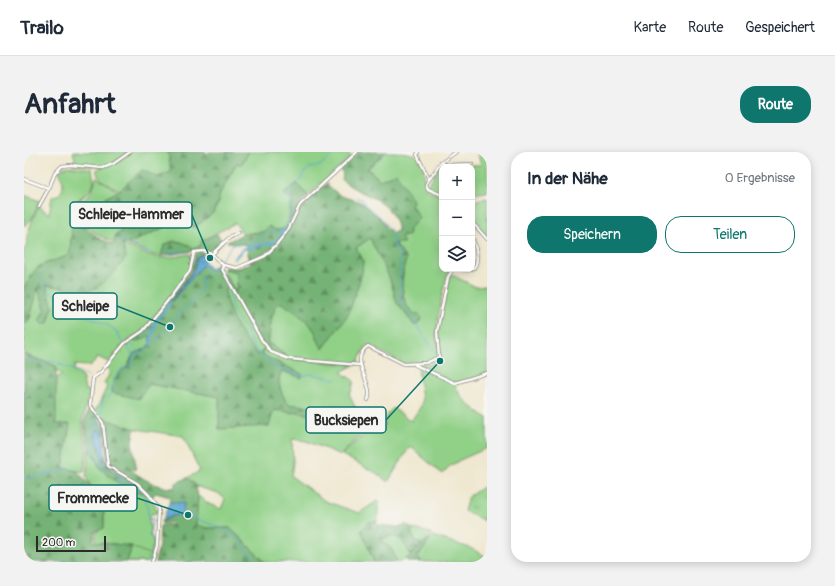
<!DOCTYPE html>
<html lang="de">
<meta charset="utf-8">
<style>
:root{--surface:#fff;--page:#f2f2f3;--text:#1f2937;--muted:#747a83;--line:#e0e1e3;--accent:#0f766e}
body{margin:0;font-family:Pangolin,sans-serif;background:var(--page);color:var(--text)}
.controls{position:absolute;right:12px;top:12px;display:grid;overflow:hidden;border-radius:8px;box-shadow:0 2px 10px #0003}
.controls button{width:36px;height:36px;display:grid;place-items:center;padding:0;border:0;border-bottom:1px solid var(--line);background:var(--surface);color:var(--text);font:20px sans-serif}
.scale{position:absolute;left:12px;bottom:10px;width:70px;box-sizing:border-box;padding-left:4px;border:2px solid #2b2b2b;border-top:0;font-size:11px;line-height:14px;white-space:nowrap;color:#2b2b2b;-webkit-text-stroke:3px #f6f6f2;paint-order:stroke}
.list{margin:0;padding:0;list-style:none}
h2{display:flex;justify-content:space-between;align-items:center;height:52px;margin:0;padding:0 16px;font-size:17px}
h2 small{font-size:13px;font-weight:400;color:var(--muted)}
.actions{display:flex;gap:8px;padding:12px 16px}
.actions a{flex:1;padding:9px 0;border:1px solid var(--accent);border-radius:16px;text-align:center;font-size:14px;color:var(--accent)}
.actions .main{background:var(--accent);color:#fff}
.icon{flex:none;width:22px;height:22px;fill:none;stroke:currentColor;stroke-width:2;stroke-linecap:round;stroke-linejoin:round}
.map{position:relative;flex:none;width:463px;height:410px;overflow:hidden;border-radius:16px}
header{display:flex;align-items:center;gap:24px;box-sizing:border-box;height:56px;padding:0 20px;background:var(--surface);border-bottom:1px solid var(--line)}
header strong{font-size:19px}
nav{display:flex;gap:22px;margin-inline-start:auto;font-size:14px}
.intro{display:flex;align-items:center;justify-content:space-between;box-sizing:border-box;height:96px;padding:0 24px}
h1{margin:0;font-size:28px}
.button{padding:10px 18px;border-radius:16px;background:var(--accent);color:#fff;font-size:14px;font-weight:700}
main{display:flex;gap:24px;padding:0 24px}
aside{flex:1;background:var(--surface);border-radius:16px;box-shadow:0 2px 10px #0003}
.map>svg:first-child{display:block}
.grass{fill:#91d087;stroke:#5e7e59}
.forest{fill:url(#forest-firs);stroke:#506e50;fill-rule:evenodd}
.park{fill:url(#park-tufts);stroke:#5e7e59}
.water{fill:url(#water-ripples);stroke:#40687d}
.lines{fill:none;stroke-linecap:round;stroke-linejoin:round}
.stream{stroke:#56a4cf;stroke-width:1}
.canal{stroke:#56a4cf;stroke-width:2.5}
.minor-casing{stroke:#8d897d;stroke-width:4}
.minor{stroke:#fff;stroke-width:2.5}
.leader{fill:none;stroke:#0f766e;stroke-width:1.5}
.callout-dot{fill:#0f766e;stroke:#f6f6f2;stroke-width:1.5}
.callout{fill:#f6f6f2;stroke:#0f766e;stroke-width:1.5}
.callout-label{font-size:14px;text-anchor:middle;font-weight:bold;fill:#2b2b2b}
</style>
<header>
<strong>Trailo</strong>
<nav><a>Karte</a><a>Route</a><a>Gespeichert</a></nav>
</header>
<div class="intro"><h1>Anfahrt</h1><a class="button">Route</a></div>
<main>
<div class="map">
<svg width="463" height="410" viewBox="0 0 463 410">
<defs>
<pattern id="forest-firs" width="22" height="20" patternUnits="userSpaceOnUse"><rect width="22" height="20" fill="#74b274"/><path d="M5 1l3.5 6h-7zM16 11l3.5 6h-7z" fill="#5f915f"/></pattern>
<pattern id="park-tufts" width="24" height="20" patternUnits="userSpaceOnUse"><rect width="24" height="20" fill="#91d087"/><path d="M3 7l-1-3M5 7V3M7 7l1-3M15 17l-1-3M17 17v-4M19 17l1-3" fill="none" stroke="#77a96f"/></pattern>
<pattern id="water-ripples" width="26" height="14" patternUnits="userSpaceOnUse"><rect width="26" height="14" fill="#56a4cf"/><path d="M2 4q2-2 4 0t4 0M15 11q2-2 4 0t4 0" fill="none" stroke="#4786a8"/></pattern>
</defs>
<rect width="100%" height="100%" fill="#f6f6f2"/>
<filter id="ink" filterUnits="userSpaceOnUse"><feTurbulence type="fractalNoise" baseFrequency=".025" numOctaves="2"/><feDisplacementMap in="SourceGraphic" scale="8" xChannelSelector="R" yChannelSelector="G"/><feConvolveMatrix kernelMatrix="1 2 1 2 8 2 1 2 1" color-interpolation-filters="sRGB"/></filter>
<filter id="wash" filterUnits="userSpaceOnUse"><feTurbulence type="fractalNoise" baseFrequency=".012" numOctaves="4" result="noise"/><feDisplacementMap in="SourceGraphic" scale="16" xChannelSelector="R" yChannelSelector="G"/><feGaussianBlur stdDeviation="0.9" result="paint"/><feColorMatrix in="noise" values="0 0 0 0 0 0 0 0 0 0 0 0 0 0 0 0 0 1.4 0 .05"/><feComposite in="paint" operator="in"/></filter>
<g filter="url(#wash)">
<rect width="100%" height="100%" fill="#efe7cf"/>
<!-- grass -->
<g class="grass">
<path d="M49,0h55c-24,19 -27,15 -56,12l3,-5z"/>
<path d="M107,0h37l3,20 -13,5 -28,4 -10,9c-8,-4 -25,-10 -23,-21l18,-5z"/>
<path d="M225,0h98l4,4 -43,40 -23,-2 7,7 -4,22 -4,6 -41,5 -8,-11 -33,18v4l-10,3c-6,-5 -19,-11 -26,-3 -4,3 -3,7 -5,11 -14,-1 -25,-10 -39,-13l10,-1 40,-18 23,3 18,-14 5,-9 2,-11 17,-30 4,2z"/>
<path d="M362,0c31,0 38,1 39,35l5,5 12,5v72h7v2c-6,11 -11,48 -13,62 -1,8 4,17 1,25l-12,5 -21,1 -35,-19 -3,1 -9,18 -69,-6 -16,-13h-4l4,-29 5,-12 5,-1c11,8 26,16 33,29 3,6 3,11 8,16l26,-35 13,-40 1,-13 -7,-12 14,-10 20,41 7,24 18,23 2,-13 -1,3c-3,-3 -7,-7 -9,-10 -7,-13 -5,-34 -1,-47l-12,-17 9,-6h5l1,-7 10,-11 -8,-14 2,-3 -9,-13 -24,-8 -13,-12z"/>
<polygon points="453,0 463,0 463,40 448,42 448,15 418,15 418,43 406,38 403,34 417,12 457,13"/>
<path d="M44,14l24,3 2,13 -3,8 -14,11 -4,6 -2,43 -4,6 -28,10 -15,22v-38c4,-5 2,-7 3,-12 2,-11 7,-22 12,-32l10,8 3,-17c14,-3 12,-14 8,-24l-2,-2z"/>
<path d="M72,25l22,14 -14,8 15,8 2,25 -6,4v6c-16,-4 -39,-18 -35,-38l12,-13z"/>
<polygon points="0,43 16,49 7,68 0,74"/>
<polygon points="463,46 463,85 448,69 449,49"/>
<path d="M98,93c14,3 18,8 30,11 12,4 26,0 38,-2l2,6 -2,11 -48,60 -18,12 -16,19 -10,-5c-7,11 -11,9 -23,8l-1,6 8,5 3,14 5,1 -8,31 5,30 -3,20 -21,-4 6,-44h-13l-6,-42 12,-8 -7,-4 1,-4 -32,-12v-28l6,-8 8,-30 7,21 -6,12 9,2 -2,-38 40,6 40,-34z"/>
<polygon points="200,117 214,119 212,140 200,120"/>
<polygon points="426,122 452,135 461,134 463,131 463,221 435,230 428,230 394,214 404,213 414,208 416,204 414,180"/>
<path d="M205,132l38,65c7,6 14,8 22,10l65,6 -13,7 13,9 -3,12h-2l4,10 10,16 -2,15 -20,21 -35,-14 -14,-2 1,24 -2,13 34,25 34,12 20,-13 -2,21 -8,1 -4,17 9,23h-109l-35,-34h-25l-9,-3 2,-29 11,8 12,5 4,-10 -7,-6 -20,-6 -11,-9 13,-7 -17,-35 -47,-7 -34,-10 -7,-7 12,-25 -3,-4 5,-8v-4l-3,-3c16,-21 17,-28 44,-34l2,8 -7,7 -12,5 -5,11 -10,9 31,10 71,13 -1,32c17,-6 35,-15 53,-18 8,-2 32,2 40,5l3,-9 -28,-3c-5,-11 -12,-22 -5,-33l20,6v-3c-14,-6 -31,-11 -44,-19 -18,-12 -33,-48 -33,-69z"/>
<path d="M394,216l37,16c5,16 20,25 32,34v30l-27,12 -10,6 -8,8 -32,-28 -22,36 -12,-9 -34,-18 21,-20 3,-11 16,9 5,-19 6,-6 18,13 10,-15 1,-6z"/>
<path d="M65,299h2c15,28 56,30 67,61l-10,4c3,10 0,17 6,26l-6,20h-21l5,-16 -37,-4 2,-11 7,-3v-20l3,-3 -12,-11 -9,-17z"/>
<polygon points="389,377 407,381 407,383 398,392 393,390 386,381"/>
<polygon points="369,384 378,387 387,403 378,410 373,410 368,398 357,387"/>
<polygon points="409,384 446,396 463,405 463,410 398,410 392,405 399,398 406,386"/>
</g>
<!-- forest -->
<g class="forest">
<path d="M144,0h38l2,2 1,-2h40l-8,13 -4,-2 -17,30 -2,11 -5,9 -18,14 -24,-3 -39,18 -10,1 4,14c-6,10 -26,33 -39,34 -13,1 -28,-5 -41,-6l7,21 -5,17 -5,2 -4,-4 6,-12 -7,-21 -8,30 -6,8v-38l12,-19 3,-3 28,-10 3,-3 3,-46 13,-14 -9,11 -2,10h3c8,16 19,26 36,30l1,-8 6,-4 -2,-25 -15,-8 16,-9 22,-20 16,7 13,-5z"/>
<path d="M335,0h27l-19,17 13,11 16,-7 17,28 -2,4 8,13 -10,11 -1,7 -7,1 3,6h-10l12,16c-4,13 -6,34 1,47 2,3 6,6 9,9l2,-2 4,6 -7,7 -18,-23 -7,-24 -20,-41 -14,10 7,12 -1,13 -13,40 -26,36c-5,-6 -5,-11 -8,-17 -7,-13 -22,-21 -33,-29l-5,1 -5,12 -4,29h4l16,13 -17,-7 -5,-4 -5,7 41,20v4l-20,-7c-7,11 0,22 5,33l28,3 2,10 -18,-6 -6,2 -19,-3 -5,16 -50,3v-32l-70,-13 -10,15 -26,-6c-4,-12 8,-20 15,-27 2,-4 4,-8 5,-12l12,-5 6,-7 -2,-1 1,-6 -8,5 -8,2v-4l9,-6 48,-60 4,-17 4,-3h5l-1,3 -7,4c3,13 -20,30 -25,43l34,-39 6,6 5,-4 3,8h4l13,19 1,-20 -13,-3 1,-2 14,1 21,-9 11,-7 20,-26 9,-19 27,-24 2,4 12,9 19,6 10,7 10,9 6,10 6,5 6,-2c-8,-36 -32,-31 -56,-51l1,-7 -3,-3 1,-3zM205,132l36,64 -7,7c-17,-19 -33,-42 -33,-69z"/>
<path d="M273,31l11,13c-12,9 -13,19 -19,31 -9,16 -22,27 -39,35l-4,-17 -19,-3 16,-8 20,-2 6,-6 7,4 8,-1 4,-6 4,-22 -8,-7z"/>
<path d="M193,82l6,8 -11,10 -12,-2 -39,6 3,-10c9,-7 20,-5 28,2l10,-3 -1,-4z"/>
<polygon points="0,202 32,214 32,272 38,273 46,272 39,316 53,319 83,353 80,356 80,376 71,379 69,390 108,394 103,410 0,410"/>
<path d="M66,255c22,20 8,38 19,61l27,16 9,9c-13,0 -33,-13 -42,-22 -5,-5 -8,-13 -12,-20h-2l-5,-29z"/>
<path d="M79,266l33,11 -2,2 -2,11 4,24 -1,4 -8,-2c16,10 28,20 47,20l2,-5 11,-5 11,9h-2l2,9 -2,29 9,3h25l35,34h-110l4,-16 1,-20 13,-2 -2,-2 -9,2 -1,-3h2l20,-9 1,-9 -13,-1 -2,2 1,-7 -14,-4 -4,4 -15,-14 -28,-17z"/>
<path d="M353,369l-1,11 2,-7 25,2 2,-3 8,5 -2,4 6,9 5,2 -11,11 -10,-16c-7,-3 -13,-4 -20,1l11,10 5,12h-23l-13,-32 8,-8z"/>
<polygon points="406,386 399,398 392,404 398,410 384,410 382,408"/>
</g>
<!-- park -->
<g class="park">
<polygon points="463,332 463,370 440,359 444,345"/>
<polygon points="108,395 130,404 128,410 103,410"/>
</g>
<!-- water -->
<g class="water">
<path d="M177,103l3,1 1,7 -35,40c6,-11 29,-34 26,-44z"/>
<polygon points="72,277 79,279 81,308 79,310 71,280"/>
<polygon points="146,350 160,351 159,361 155,364 148,364 138,369"/>
</g>
<g class="lines">
<!-- stream -->
<g class="stream">
<path d="M332,46l6,1c2,10 13,12 19,19 4,5 4,7 10,12l3,17 6,6v48l38,55"/>
<polyline points="95,87 127,102"/>
<polyline points="141,98 148,101 162,99"/>
<polyline points="192,113 201,124"/>
<path d="M16,124c4,9 20,25 28,31 11,9 34,12 47,23 3,3 5,10 8,13"/>
<path d="M203,129c6,20 0,33 20,47 1,22 23,38 45,45l2,-2 1,3 6,2 10,-2 25,5"/>
<polyline points="114,186 131,173"/>
<polyline points="106,191 115,200"/>
<polyline points="101,193 110,203"/>
<polyline points="3,206 18,211"/>
<polyline points="416,207 417,211"/>
<path d="M21,210l11,-1c4,6 25,10 33,16"/>
<polyline points="73,272 78,275 78,278"/>
<polyline points="79,310 82,315"/>
<path d="M0,327c3,1 41,-9 46,-11"/>
<polyline points="87,342 92,334 95,325"/>
<polyline points="159,361 163,363 166,361 168,366 192,374"/>
<polyline points="125,366 133,368"/>
<path d="M194,375c23,8 24,19 39,35"/>
<path d="M125,410l5,-13 1,-9 -6,-4 3,-14 -3,-4 -4,-23 -7,-7 -14,-6 -6,-7 -17,-9 -8,-16 2,-8 -4,-11 2,-6 5,-3 3,-7 2,-17 7,-2 4,-16 8,-12 2,1 8,-4 1,-10 3,1 13,-9 1,-4c12,-5 25,-17 28,-30l7,-3 16,-19 1,-12c5,-2 27,-29 31,-35h17l21,-13 4,2 10,-4c4,-6 9,-26 7,-31l-5,-1 -1,-3c6,-7 16,-10 16,-19l7,-7 10,-2 18,-14"/>
</g>
<!-- canal -->
<g class="canal">
<polyline points="210,107 219,97 252,90 261,77"/>
<polyline points="180,112 183,115"/>
<polyline points="185,117 186,117"/>
<polyline points="126,191 132,169 146,151"/>
</g>
</g>
</g>
<g filter="url(#ink)">
<g class="lines">
<!-- minor casing -->
<g class="minor-casing">
<g id="minor">
<polyline points="394,0 393,3 405,27"/>
<polyline points="417,11 423,13 448,12"/>
<polyline points="0,27 24,36"/>
<polyline points="418,43 404,37 402,32 417,11 432,0"/>
<polyline points="15,54 26,34 31,21 38,14 46,13 79,16 89,12 106,0"/>
<polyline points="448,70 463,87"/>
<polyline points="188,102 205,86 215,81"/>
<polyline points="199,113 198,117 237,187 247,200 265,207 336,213"/>
<path d="M438,117c20,7 16,-20 10,-31"/>
<polyline points="391,213 431,231 463,221"/>
<path d="M344,248c7,-17 -21,-40 0,-54l36,18 22,-1 13,-6 -2,-25 11,-55 5,-8"/>
<polyline points="128,410 133,394 135,357 125,343 113,331 84,314 79,271 66,253 69,226 77,220 101,191 119,179 145,147 166,119 170,100 180,99 188,102 199,113 213,116 241,104 252,93 264,78 276,53 333,0"/>
</g>
</g>
<!-- minor -->
<use href="#minor" class="minor"/>
</g>
</g>
<!-- callouts -->
<path class="leader" d="M186 106L168 63M146 175L93 154M416 209L362 268M164 363L113 346"/>
<g class="callout-dot">
<circle cx="186" cy="106" r="4"/>
<circle cx="146" cy="175" r="4"/>
<circle cx="416" cy="209" r="4"/>
<circle cx="164" cy="363" r="4"/>
</g>
<g class="callout">
<rect x="46" y="50" width="122" height="26" rx="4"/>
<rect x="29" y="141" width="64" height="26" rx="4"/>
<rect x="282" y="255" width="80" height="26" rx="4"/>
<rect x="25" y="333" width="88" height="26" rx="4"/>
</g>
<g class="callout-label">
<text x="107" y="67">Schleipe-Hammer</text>
<text x="61" y="159">Schleipe</text>
<text x="322" y="273">Bucksiepen</text>
<text x="69" y="351">Frommecke</text>
</g>
</svg>
<div class="controls">
<button>+</button>
<button>−</button>
<button><svg class="icon" aria-label="layers" viewBox="0 0 24 24"><path d="M12 4l9 5-9 5-9-5zM3 14l9 5 9-5"/></svg></button>
</div>
<div class="scale">200 m</div>
</div>
<aside>
<h2>In der Nähe<small>0 Ergebnisse</small></h2>
<ul class="list">
</ul>
<div class="actions"><a class="main">Speichern</a><a>Teilen</a></div>
</aside>
</main>
